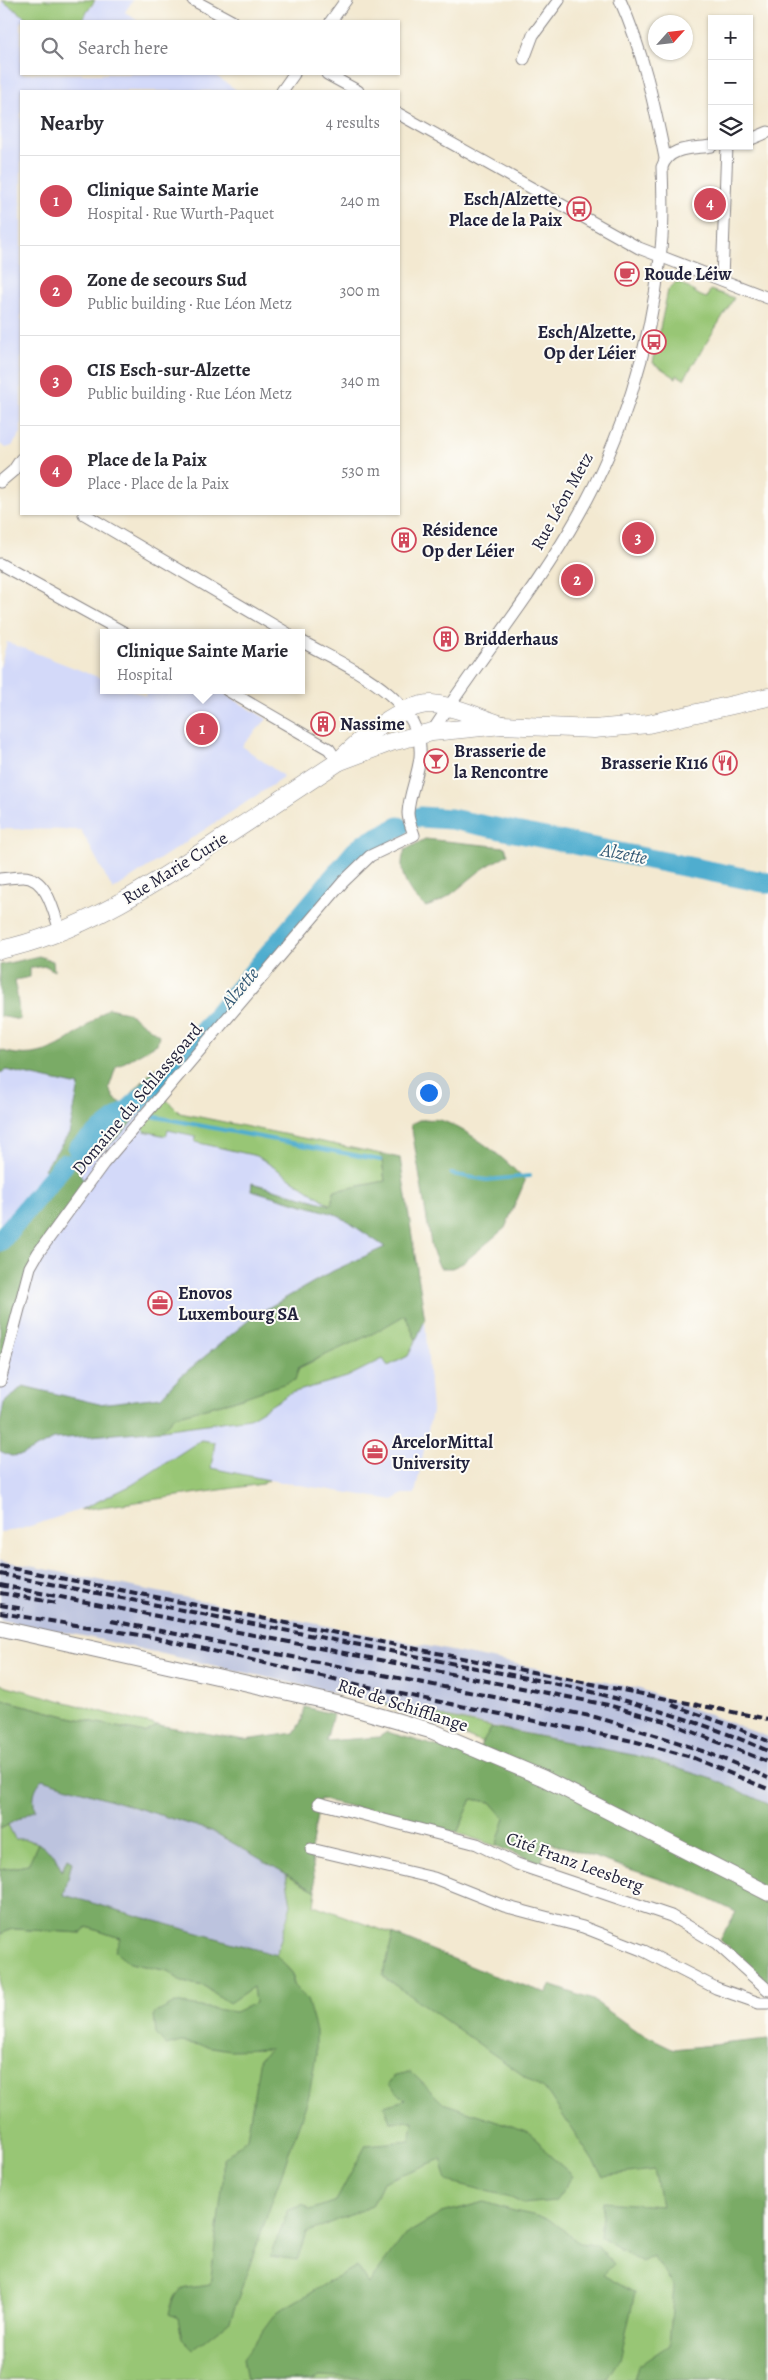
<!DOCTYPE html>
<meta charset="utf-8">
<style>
:root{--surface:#fff;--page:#f7f7f7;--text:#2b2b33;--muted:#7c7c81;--line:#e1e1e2;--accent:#d1495b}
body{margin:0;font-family:Alegreya,serif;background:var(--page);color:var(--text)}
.controls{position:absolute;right:15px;top:15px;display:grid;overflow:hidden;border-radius:0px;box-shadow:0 1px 4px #0004}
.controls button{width:45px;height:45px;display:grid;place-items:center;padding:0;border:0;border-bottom:1px solid var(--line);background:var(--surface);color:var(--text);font:25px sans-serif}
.compass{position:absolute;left:648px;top:15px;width:45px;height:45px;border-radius:50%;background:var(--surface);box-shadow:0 1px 4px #0004;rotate:63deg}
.you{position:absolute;left:428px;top:1092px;width:18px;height:18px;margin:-12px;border:4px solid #fff;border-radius:50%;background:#1a73e8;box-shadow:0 0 0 8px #1a73e833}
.badge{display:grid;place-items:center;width:32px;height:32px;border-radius:50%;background:var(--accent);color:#fff;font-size:16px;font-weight:700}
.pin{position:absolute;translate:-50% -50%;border:2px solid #fff;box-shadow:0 1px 5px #0006}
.popup{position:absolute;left:100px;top:629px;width:205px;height:65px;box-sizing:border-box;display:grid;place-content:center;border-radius:0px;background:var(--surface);filter:drop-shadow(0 1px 4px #0005);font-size:16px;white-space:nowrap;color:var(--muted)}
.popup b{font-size:19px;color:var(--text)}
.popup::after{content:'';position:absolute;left:50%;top:100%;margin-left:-10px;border:10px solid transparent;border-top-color:var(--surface)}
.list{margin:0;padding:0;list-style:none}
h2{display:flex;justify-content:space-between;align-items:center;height:65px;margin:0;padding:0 20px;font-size:21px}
h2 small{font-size:16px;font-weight:400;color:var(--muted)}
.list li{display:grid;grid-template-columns:32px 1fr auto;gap:15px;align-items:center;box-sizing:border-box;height:90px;padding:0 20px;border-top:1px solid var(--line)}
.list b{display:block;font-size:19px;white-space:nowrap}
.list p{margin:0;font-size:16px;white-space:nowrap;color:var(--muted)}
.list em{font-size:16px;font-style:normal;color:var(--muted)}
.icon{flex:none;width:28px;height:28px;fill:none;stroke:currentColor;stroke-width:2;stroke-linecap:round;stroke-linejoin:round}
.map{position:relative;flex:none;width:768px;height:2380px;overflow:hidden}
.search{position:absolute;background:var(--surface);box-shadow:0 1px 4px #0004;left:20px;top:20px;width:380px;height:55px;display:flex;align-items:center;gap:12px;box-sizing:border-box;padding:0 18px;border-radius:0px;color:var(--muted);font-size:19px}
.panel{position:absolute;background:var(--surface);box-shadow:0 1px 4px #0004;left:20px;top:90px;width:380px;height:425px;border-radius:0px}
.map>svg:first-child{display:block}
.built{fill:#d3d9f9}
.industrial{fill:#bcc3de}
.green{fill:#98c674;stroke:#5d7458}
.forest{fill:#7aab66;stroke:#4e6650}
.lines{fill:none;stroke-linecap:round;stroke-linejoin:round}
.stream{stroke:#50adcf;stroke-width:4}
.river{stroke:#50adcf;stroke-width:21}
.street-casing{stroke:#8a8686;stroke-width:13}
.secondary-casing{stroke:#8a8686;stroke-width:17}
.primary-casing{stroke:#8a8686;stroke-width:19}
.street{stroke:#fff;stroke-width:11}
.secondary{stroke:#fff;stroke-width:15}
.primary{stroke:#fff;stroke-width:18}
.rail{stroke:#22223b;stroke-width:4;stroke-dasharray:8 4;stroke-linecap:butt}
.labels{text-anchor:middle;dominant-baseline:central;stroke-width:4;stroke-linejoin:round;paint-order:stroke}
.poi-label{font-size:18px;font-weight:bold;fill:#22223b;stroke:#fdfcf7;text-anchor:start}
.street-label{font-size:18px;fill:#22223b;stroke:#fdfcf7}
.water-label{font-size:19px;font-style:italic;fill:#345a76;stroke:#fdfcf7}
</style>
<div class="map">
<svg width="768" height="2380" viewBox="0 0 768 2380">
<rect width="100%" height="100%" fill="#fdfcf7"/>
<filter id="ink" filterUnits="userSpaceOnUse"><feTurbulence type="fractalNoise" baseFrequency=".02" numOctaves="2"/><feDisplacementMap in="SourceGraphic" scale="10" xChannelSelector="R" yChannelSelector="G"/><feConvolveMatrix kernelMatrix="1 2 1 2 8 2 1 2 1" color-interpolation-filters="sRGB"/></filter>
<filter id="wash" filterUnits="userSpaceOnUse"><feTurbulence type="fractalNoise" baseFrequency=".0096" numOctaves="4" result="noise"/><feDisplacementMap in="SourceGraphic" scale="20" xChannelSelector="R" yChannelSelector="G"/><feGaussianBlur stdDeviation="1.12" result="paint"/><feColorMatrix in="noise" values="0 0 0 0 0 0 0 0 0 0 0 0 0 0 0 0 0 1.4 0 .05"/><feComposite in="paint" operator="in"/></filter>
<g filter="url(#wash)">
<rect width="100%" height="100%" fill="#f3e9d1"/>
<!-- built -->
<g class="built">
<polygon points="1,0 31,21 21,21 21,74 213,74 238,91 21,91 21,433 12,446 6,448 0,444"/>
<polygon points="96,0 133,0 125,12 138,21 81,21"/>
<polygon points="7,642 103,679 103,690 131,690 145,696 148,690 218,690 267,719 242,746 282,775 283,778 113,890 81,830 0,829 0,667"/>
<polygon points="6,1070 79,1086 69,1134 44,1169 52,1177 0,1241 0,1073"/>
<polygon points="155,1092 165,1098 180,1113 400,1158 425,1320 432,1411 415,1494 403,1494 393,1500 269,1480 262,1484 80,1510 18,1530 0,1532 0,1381 24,1287 75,1167 86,1156 106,1150"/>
</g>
<!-- industrial -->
<g class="industrial">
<polygon points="0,1560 640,1689 768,1737 768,1804 714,1780 638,1756 380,1703 88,1637 0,1620"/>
<polygon points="43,1779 212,1831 286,1874 291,1905 276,1955 64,1895 72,1862 62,1871 25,1839 15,1839 8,1825 35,1810 33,1801 37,1784"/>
</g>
<!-- green -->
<g class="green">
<polygon points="1,0 95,0 81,21 31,21"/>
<path d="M676,282c12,3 20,14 31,16l3,-8 24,8 -50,81 -7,-4 -1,3 -23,-15 3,-15h3l2,-9 -3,-1 10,-48z"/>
<polygon points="165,1098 180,1113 381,1154 385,1181 334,1191 331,1205 257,1156 195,1142 196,1136 168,1130 166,1136 144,1131 142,1126"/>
<polygon points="405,1315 416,1340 408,1356 388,1366 383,1359 347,1377 291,1393 250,1418 162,1430 173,1416 233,1401"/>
<polygon points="201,1440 215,1442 211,1468 269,1480 262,1484 80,1510 132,1485"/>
<polygon points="0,1684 136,1721 158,1725 145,1733 65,1716 0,1699"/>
<polygon points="380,1703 492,1727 483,1743"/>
<polygon points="472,1799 491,1802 506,1818 496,1846 457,1833"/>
<polygon points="8,1825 15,1839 25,1839 38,1843 29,1865 0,1870 0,1829"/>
<polygon points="286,1874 316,1891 314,1905 393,1934 383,1976 500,2058 650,2140 768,2380 0,2380 0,1934 13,1929 82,1933 87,1927 120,1938 130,1963 168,1971 182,1982 204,1986 214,1993 253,1986 307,1999 293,1985 293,1974 276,1955 291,1905"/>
</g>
<!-- forest -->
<g class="forest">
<path d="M425,839l80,8 3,7c-11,7 -24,13 -33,21 -17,13 -28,26 -49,32 -18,-14 -30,-35 -21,-57z"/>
<polygon points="39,956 53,961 54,971 46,966 30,968 30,977 15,980 20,1020 0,1016 0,965"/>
<path d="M108,1008l19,4 32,23 -2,9 -41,23 -7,21 6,11 15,9 2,-15 23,-25 6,2 4,7c-17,26 -46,66 -73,80l-6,-1 -10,11 11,19 -49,66 -38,129v-140l52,-64 -8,-8 25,-35 10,-48 -73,-16 -6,3v-23c45,16 75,-14 108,-42z"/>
<path d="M419,1120c8,0 17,-2 24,1 27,10 64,38 82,60l-20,47 -42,35 -11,5h-12l-8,-18 -21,-126z"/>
<polygon points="381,1154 400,1158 425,1320 416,1340 405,1315 374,1333 299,1367 295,1380 233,1401 174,1416 162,1430 54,1439 22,1455 11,1456 0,1451 0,1424 4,1403 23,1386 99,1404 161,1397 181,1376 254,1316 333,1271 385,1247 338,1215 251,1190 252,1183 331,1205 334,1191 385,1181"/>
<path d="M0,1699l65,17 80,17 13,-8 87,15 49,-7 8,-13 3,-13 28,7 -7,27 53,-4 8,-5 87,25 18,-30 146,29 77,24 53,24v179l-48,-43 16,-28 -50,-24 -137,-46 -8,21 -45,-17 9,-28 -14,-16 -19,-3 -15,34 -137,-34 -9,50 5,42 -104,-60 -169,-52c-9,8 -11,19 -8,31l-35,19z"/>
<path d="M38,1843l16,12 8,16 5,-12 5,3 -8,33 212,60 17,19v11l14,14 9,32v24l-7,41 -79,225 -37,29 -11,-11 -4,-21 -9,-4c7,-32 13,-24 41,-29l13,-104v-22l24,-21 13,-80 10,-9 -40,1 -49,-8 -15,4 -10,-12 -2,-20 21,-11 60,9 20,-9 -2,-16 -24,16 -25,-17 -22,-4 -14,-11 -38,-8 -15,-12 5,-13 -33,-11 -5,6 -69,-4 -13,5v-64l28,-5z"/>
<polygon points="393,1934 492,1975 547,1993 550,1985 593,2000 635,2030 674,2049 768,2039 768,2380 634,2380 638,2366 669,2345 674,2286 653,2256 642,2262 600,2238 603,2202 662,2206 654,2170 603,2176 548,2093 383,1976"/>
<polygon points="411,2072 443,2103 527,2131 539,2141 546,2152 573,2176 555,2201 523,2204 507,2196 447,2181 441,2159 383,2182 372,2206 306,2233 297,2260 270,2256 289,2209 305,2204 310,2210 336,2201 366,2145 410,2141 413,2121 390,2122 384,2106 405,2100 389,2084 395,2075"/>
<polygon points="484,2202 514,2211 550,2219 579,2243 596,2245 614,2264 603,2275 635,2293 620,2359 607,2380 360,2380 358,2378 320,2376 311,2380 247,2380 243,2358 277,2312 356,2266 368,2284 405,2235 442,2213"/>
</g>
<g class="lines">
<!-- stream -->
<g class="stream">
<polyline points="151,1116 380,1160"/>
<polyline points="451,1174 487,1180 530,1176"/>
</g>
<!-- river -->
<g class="river">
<polyline points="420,817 451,819 768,883"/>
<polyline points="78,1149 131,1108 165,1077 355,852 365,844 399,827"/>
<polyline points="0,1241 64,1164"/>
</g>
</g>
</g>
<g filter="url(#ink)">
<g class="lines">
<!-- street casing -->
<g class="street-casing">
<g id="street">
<polyline points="193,0 232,21"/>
<path d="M620,0c23,51 34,103 45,158"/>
<polyline points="331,21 346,0"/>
<polyline points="524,59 533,35 559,0"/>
<polyline points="327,74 358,91"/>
<polyline points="282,91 294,74"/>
<polyline points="399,114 639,248 768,298"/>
<polyline points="749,140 768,132"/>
<polyline points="722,279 727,146"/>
<polyline points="0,482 13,471 21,459"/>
<polyline points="84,514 287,633"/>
<polyline points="0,564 125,633"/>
<polyline points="227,690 329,749 338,762"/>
<path d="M432,732c47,-73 103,-140 146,-216 45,-79 72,-169 82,-258 4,-30 3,-60 2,-91 7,-21 31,-18 50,-21"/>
<path d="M0,879c8,-1 16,-2 23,-2 24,0 31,36 37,54"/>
<path d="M0,1381l30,-114 8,-14 65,-89 240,-282 27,-26 44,-21c-2,-6 -6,-15 -6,-22 1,-19 10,-37 12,-56 5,-60 -77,-92 -119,-116"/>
<polyline points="319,1803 477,1844 517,1864 671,1916 716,1943 768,1990"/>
<polyline points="311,1849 434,1878 504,1906 583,1927 644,1951 716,1988 759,2003 768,2003"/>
</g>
</g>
<!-- secondary casing -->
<g class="secondary-casing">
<polyline id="secondary" points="0,1628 335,1703 432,1731 543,1778 768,1893"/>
</g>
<!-- primary casing -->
<g class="primary-casing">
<g id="primary">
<polyline points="340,761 391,742 432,732 502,725 594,729 648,724 768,697"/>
<path d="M0,950c79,-17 145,-60 211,-104 42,-28 85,-56 127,-84 20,-21 63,-59 94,-58 23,2 48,14 70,21"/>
</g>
</g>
<!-- street -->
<use href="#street" class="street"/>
<!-- secondary -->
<use href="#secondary" class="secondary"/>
<!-- primary -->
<use href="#primary" class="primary"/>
<!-- rail -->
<g class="rail">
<polyline points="0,1566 768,1719"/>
<path d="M0,1574l577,114c65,17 130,35 191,63"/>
<polyline points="0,1585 608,1705 668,1722 768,1762"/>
<polyline points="0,1593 57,1603"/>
<polyline points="0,1605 24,1609"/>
<polyline points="0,1613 152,1637 382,1690 633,1741 691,1757 768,1789"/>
<path d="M111,1621l484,96c59,17 117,35 173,61"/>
<polyline points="672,1705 732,1726 768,1741"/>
</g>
</g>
</g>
<!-- icons -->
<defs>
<g id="bus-ring" transform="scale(1.25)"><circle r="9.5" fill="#fdfcf7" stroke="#d1495b" stroke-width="1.5"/><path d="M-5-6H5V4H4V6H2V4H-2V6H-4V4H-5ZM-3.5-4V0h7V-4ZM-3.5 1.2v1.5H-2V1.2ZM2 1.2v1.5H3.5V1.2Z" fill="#d1495b"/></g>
<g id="cafe-ring" transform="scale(1.25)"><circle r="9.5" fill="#fdfcf7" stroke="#d1495b" stroke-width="1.5"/><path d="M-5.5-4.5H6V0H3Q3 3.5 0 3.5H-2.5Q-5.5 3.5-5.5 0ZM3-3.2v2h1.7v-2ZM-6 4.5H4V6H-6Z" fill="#d1495b"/></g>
<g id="building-ring" transform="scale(1.25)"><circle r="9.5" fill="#fdfcf7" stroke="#d1495b" stroke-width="1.5"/><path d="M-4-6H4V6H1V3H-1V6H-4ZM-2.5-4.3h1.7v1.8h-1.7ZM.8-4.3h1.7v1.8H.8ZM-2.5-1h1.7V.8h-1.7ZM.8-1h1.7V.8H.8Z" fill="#d1495b"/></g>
<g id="bar-ring" transform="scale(1.25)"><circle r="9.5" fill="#fdfcf7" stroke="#d1495b" stroke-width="1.5"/><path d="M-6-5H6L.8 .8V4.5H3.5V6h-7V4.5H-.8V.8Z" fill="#d1495b"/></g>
<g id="restaurant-ring" transform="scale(1.25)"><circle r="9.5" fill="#fdfcf7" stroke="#d1495b" stroke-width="1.5"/><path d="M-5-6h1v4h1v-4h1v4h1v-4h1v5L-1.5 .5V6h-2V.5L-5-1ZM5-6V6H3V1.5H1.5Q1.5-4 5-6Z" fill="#d1495b"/></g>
<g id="office-ring" transform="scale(1.25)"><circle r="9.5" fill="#fdfcf7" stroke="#d1495b" stroke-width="1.5"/><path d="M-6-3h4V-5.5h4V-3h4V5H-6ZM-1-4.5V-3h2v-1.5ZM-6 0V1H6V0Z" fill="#d1495b"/></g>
</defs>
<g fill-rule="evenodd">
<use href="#bus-ring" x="579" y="209"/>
<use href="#cafe-ring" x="627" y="274"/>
<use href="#bus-ring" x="654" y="342"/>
<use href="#building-ring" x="404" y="540"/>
<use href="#building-ring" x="446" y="639"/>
<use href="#building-ring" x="323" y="724"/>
<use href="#bar-ring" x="436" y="761"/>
<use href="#restaurant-ring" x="725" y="763"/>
<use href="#office-ring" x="160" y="1303"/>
<use href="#office-ring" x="375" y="1452"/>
</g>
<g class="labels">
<!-- poi labels -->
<g class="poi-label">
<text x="562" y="199" text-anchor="end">Esch/Alzette,<tspan x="562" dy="21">Place de la Paix</tspan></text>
<text x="644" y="274">Roude Léiw</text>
<text x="636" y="332" text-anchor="end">Esch/Alzette,<tspan x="636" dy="21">Op der Léier</tspan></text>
<text x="422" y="530">Résidence<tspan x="422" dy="21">Op der Léier</tspan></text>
<text x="464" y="639">Bridderhaus</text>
<text x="340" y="724">Nassime</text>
<text x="454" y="751">Brasserie de<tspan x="454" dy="21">la Rencontre</tspan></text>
<text x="708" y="763" text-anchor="end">Brasserie K116</text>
<text x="178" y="1293">Enovos<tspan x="178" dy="21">Luxembourg SA</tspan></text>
<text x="392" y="1442">ArcelorMittal<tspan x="392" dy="21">University</tspan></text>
</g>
<!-- street labels -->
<g class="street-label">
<text transform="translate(562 501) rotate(-61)">Rue Léon Metz</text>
<text transform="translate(175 868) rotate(-32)">Rue Marie Curie</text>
<text transform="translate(137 1099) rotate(-50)">Domaine du Schlassgoard</text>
<text transform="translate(403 1705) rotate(18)">Rue de Schifflange</text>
<text transform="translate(575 1862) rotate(20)">Cité Franz Leesberg</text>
</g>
<!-- water labels -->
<g class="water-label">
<text transform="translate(624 854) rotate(11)">Alzette</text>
<text transform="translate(240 988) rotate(-50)">Alzette</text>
</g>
</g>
</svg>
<div class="controls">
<button>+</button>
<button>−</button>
<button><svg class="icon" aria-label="layers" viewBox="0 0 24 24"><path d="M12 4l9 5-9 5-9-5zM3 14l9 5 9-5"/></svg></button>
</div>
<svg class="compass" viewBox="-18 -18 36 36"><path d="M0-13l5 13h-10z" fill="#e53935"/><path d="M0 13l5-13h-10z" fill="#7c7c81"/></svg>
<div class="you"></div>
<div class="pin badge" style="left:202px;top:729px">1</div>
<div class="popup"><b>Clinique Sainte Marie</b>Hospital</div>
<div class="pin badge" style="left:577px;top:580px">2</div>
<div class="pin badge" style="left:638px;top:538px">3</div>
<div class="pin badge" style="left:710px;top:204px">4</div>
<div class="search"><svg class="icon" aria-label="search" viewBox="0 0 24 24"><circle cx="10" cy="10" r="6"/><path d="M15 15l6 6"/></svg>Search here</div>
<section class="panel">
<h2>Nearby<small>4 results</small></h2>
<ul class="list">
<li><span class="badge">1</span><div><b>Clinique Sainte Marie</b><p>Hospital · Rue Wurth-Paquet</p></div><em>240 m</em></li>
<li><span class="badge">2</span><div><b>Zone de secours Sud</b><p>Public building · Rue Léon Metz</p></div><em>300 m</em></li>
<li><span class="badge">3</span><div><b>CIS Esch-sur-Alzette</b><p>Public building · Rue Léon Metz</p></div><em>340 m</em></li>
<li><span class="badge">4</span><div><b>Place de la Paix</b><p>Place · Place de la Paix</p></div><em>530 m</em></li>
</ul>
</section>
</div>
